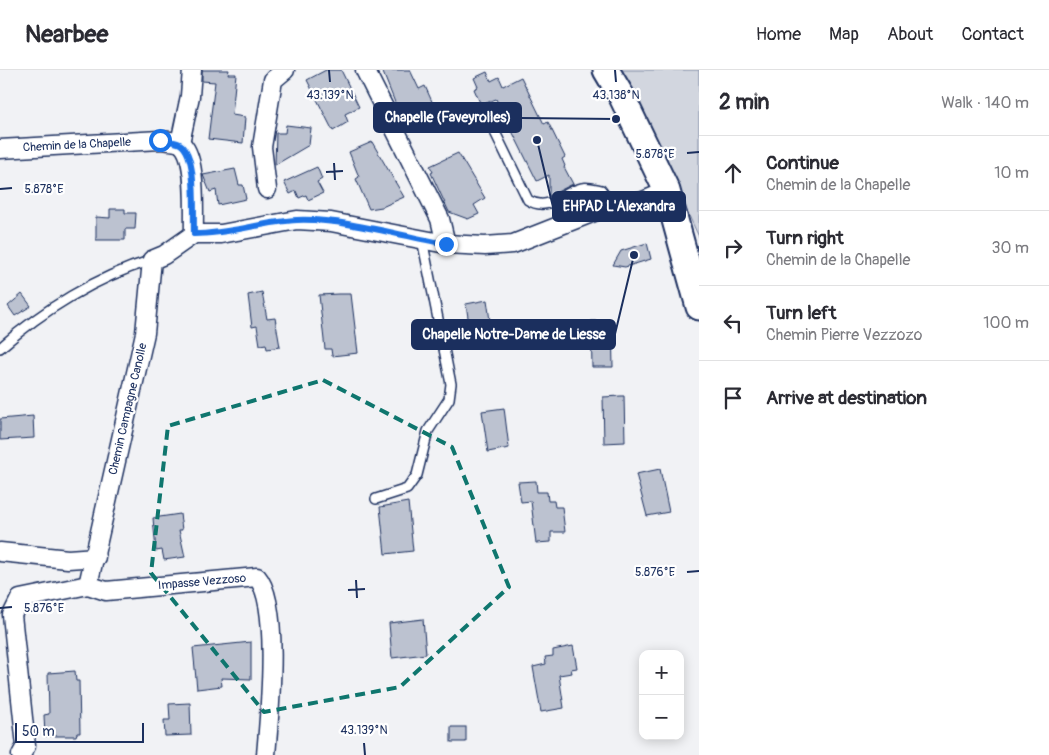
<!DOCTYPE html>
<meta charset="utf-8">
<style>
:root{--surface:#fff;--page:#f7f7f7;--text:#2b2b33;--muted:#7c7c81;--line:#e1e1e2}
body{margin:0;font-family:Pangolin,sans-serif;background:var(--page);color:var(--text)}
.controls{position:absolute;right:15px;bottom:15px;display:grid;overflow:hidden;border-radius:10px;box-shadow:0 2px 12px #0003}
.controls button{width:45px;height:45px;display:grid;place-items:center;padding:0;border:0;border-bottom:1px solid var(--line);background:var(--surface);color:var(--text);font:25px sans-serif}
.scale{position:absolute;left:15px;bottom:12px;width:129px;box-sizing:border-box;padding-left:5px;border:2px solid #1b2f5e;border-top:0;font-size:14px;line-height:18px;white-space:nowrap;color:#1b2f5e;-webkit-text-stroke:4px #fff;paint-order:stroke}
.stop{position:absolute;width:15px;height:15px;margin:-11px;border:4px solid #1a73e8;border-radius:50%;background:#fff}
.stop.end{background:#1a73e8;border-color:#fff;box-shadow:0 1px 5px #0008}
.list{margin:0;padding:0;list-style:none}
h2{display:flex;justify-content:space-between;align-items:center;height:65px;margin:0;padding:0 20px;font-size:21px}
h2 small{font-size:16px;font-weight:400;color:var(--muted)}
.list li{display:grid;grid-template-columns:32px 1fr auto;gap:15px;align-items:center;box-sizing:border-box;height:75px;padding:0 20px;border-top:1px solid var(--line)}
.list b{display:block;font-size:19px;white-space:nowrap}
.list p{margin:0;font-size:16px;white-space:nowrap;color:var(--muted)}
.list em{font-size:16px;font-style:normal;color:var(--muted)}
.icon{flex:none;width:28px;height:28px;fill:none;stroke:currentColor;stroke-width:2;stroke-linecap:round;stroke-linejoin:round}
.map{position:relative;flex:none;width:699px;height:685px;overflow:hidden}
header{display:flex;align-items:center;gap:30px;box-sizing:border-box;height:70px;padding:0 25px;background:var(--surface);border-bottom:1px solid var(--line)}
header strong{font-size:24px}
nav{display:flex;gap:28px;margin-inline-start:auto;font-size:18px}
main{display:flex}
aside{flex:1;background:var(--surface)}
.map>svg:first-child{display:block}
.green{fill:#d2d6df;stroke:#76829e}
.building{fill:#bcc2d0;stroke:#1b2f5e}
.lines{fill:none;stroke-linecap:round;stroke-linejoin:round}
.service-casing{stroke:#1b2f5e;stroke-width:12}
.minor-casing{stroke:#1b2f5e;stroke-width:21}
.secondary-casing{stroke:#1b2f5e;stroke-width:29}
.service{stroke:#fff;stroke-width:9}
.minor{stroke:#fff;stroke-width:18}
.secondary{stroke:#fff;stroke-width:25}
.route{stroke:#1a73e8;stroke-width:6}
.marked{fill:none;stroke:#0f766e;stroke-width:4;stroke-dasharray:10 6;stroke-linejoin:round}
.ticks{fill:none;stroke:#1b2f5e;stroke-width:2}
.labels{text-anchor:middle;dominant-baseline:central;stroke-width:4.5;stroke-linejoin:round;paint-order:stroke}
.street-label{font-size:12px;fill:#1b2f5e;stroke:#fff}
.ticks-label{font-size:12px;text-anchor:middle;fill:#1b2f5e;stroke:#fff;stroke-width:4.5;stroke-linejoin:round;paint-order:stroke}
.leader{fill:none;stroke:#1b2f5e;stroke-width:2}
.callout-dot{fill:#1b2f5e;stroke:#fff;stroke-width:2}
.callout{fill:#1b2f5e;stroke:#1b2f5e;stroke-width:2}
.callout-label{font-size:14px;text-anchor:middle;font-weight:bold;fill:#fff}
</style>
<header>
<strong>Nearbee</strong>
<nav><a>Home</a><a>Map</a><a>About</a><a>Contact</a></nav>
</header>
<main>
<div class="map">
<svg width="699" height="685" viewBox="0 0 699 685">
<rect width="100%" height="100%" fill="#f1f2f5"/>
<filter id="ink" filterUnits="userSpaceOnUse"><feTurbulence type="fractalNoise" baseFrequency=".02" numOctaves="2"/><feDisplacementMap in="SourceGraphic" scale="10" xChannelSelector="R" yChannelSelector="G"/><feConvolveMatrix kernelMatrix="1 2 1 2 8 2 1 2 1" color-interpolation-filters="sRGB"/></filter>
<g filter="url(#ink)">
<!-- green -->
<polygon class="green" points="621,0 699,0 699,167"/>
<!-- building -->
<g class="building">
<polygon points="202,0 229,0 228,4 236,4 232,45 245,47 243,73 208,69 215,12 202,11"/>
<polygon points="326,0 341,0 359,37 345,44 348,52 333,61 307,10"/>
<polygon points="382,0 410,0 419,19 425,16 439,47 422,56 420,52 411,56 402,40 398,40"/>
<polygon points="487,2 491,11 499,7 503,16 521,7 544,54 548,52 565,87 562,89 565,96 564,97 573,114 549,126 549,105 537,111 496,29 481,35 474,19 478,17 474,8"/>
<polygon points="286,55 311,58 309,75 275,95 276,63 285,63"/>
<polygon points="372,72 404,127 382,137 369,139 356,109 359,107 349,82"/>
<polygon points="458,83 485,128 474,135 479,144 468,149 449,142 431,103 433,102 430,96"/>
<polygon points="317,97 322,109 317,112 323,123 308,130 306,125 299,128 296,121 290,124 284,112"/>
<polygon points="235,99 239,115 243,115 246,129 218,135 216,120 210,122 203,105"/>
<polygon points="110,139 125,139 125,143 136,143 135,159 125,159 125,170 96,170 96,147 110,148"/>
<polygon points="647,173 651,189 625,197 613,195 621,181"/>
<polygon points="262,222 267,249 275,248 280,277 267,279 266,274 260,275 257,256 252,257 248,225"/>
<polygon points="22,224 31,236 15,246 8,236"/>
<polygon points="338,224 351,224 358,283 332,286 331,279 325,279 319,225"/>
<polygon points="487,230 493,271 472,274 466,234"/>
<polygon points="591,251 612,251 613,297 592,297"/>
<polygon points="621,326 624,326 625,372 604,373 603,327"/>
<polygon points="504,338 509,378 488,382 482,341"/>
<polygon points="33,346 34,368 0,370 0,349"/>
<polygon points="660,399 669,442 647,446 636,404"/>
<polygon points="536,411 537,422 547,422 548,431 554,431 555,437 562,437 565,462 551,462 551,472 536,473 531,431 521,432 518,412"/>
<polygon points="408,432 413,481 385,484 380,437"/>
<polygon points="180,444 182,460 179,460 185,487 164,490 162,480 156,481 153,448"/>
<polygon points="423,549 426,584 392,588 389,553"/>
<polygon points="251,572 251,609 221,608 222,616 197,619 193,578"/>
<polygon points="573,576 577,598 571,599 572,603 559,605 564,638 541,642 533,597 546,594 545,587 553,586 553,580"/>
<polygon points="75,601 76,611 79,611 80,663 77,663 76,666 45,666 44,645 49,644 48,603"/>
<polygon points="190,633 191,665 165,666 164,650 170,650 169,634"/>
<rect x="451" y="657" width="15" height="15"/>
</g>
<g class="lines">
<!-- service casing -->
<g class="service-casing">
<g id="service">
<path d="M492,56l36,74c21,13 34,-8 54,-12 5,-2 14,1 19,2l11,15"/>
<path d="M0,278c43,-38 96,-71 152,-88"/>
<polyline points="376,429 407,419 417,405 428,361 449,329 451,314 422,169"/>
</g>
</g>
<!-- minor casing -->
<g class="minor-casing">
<g id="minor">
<polyline points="365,0 440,149 446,174"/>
<polyline points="180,73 190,26 192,0"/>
<path d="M0,79l160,-9c6,1 15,1 20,3 18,12 13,70 14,91"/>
<polyline points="267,119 262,77 273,10 285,0"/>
<polyline points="0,482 68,489 96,487"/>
<polyline points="88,515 145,263 152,190 164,185 194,164 221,164 297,150 331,152 446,174 485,176 513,174 612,135 641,132 667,121"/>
<path d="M88,515l18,6 151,-14c24,27 12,141 9,178"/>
<polyline points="21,685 26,676 12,545 20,529 88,515"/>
</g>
</g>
<!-- secondary casing -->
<g class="secondary-casing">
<polyline id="secondary" points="606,0 622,27 667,121 699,237"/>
</g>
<!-- service -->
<use href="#service" class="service"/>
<!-- minor -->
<use href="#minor" class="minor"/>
<!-- secondary -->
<use href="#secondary" class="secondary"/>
</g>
</g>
<g class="lines" filter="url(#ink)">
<!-- route -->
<path class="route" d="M160,70c6,1 15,1 20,4 18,11 13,69 14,90 36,0 68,-12 103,-14 43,-2 106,16 149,24"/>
</g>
<!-- marked area -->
<path class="marked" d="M323,310l129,67 57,140 -109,100 -136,25 -113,-139 17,-147z"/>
<!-- ticks -->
<path class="ticks" d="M329,0l1,12M615,0l1,12M687,83l12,-1M334,93l1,17M326,102l17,-1M0,119l12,-1M687,502l12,-1M356,510l1,18M348,520l17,-1M0,538l12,-1M364,673l1,12"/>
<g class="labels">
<!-- street labels -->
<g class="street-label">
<text transform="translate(77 75) rotate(-3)">Chemin de la Chapelle</text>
<text transform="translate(128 339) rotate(-77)">Chemin Campagne Canolle</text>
<text transform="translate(202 512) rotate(-5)">Impasse Vezzoso</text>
</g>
</g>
<g class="ticks-label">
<text x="330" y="29">43.139°N</text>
<text x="616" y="29">43.138°N</text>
<text x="655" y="88">5.878°E</text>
<text x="44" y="123">5.878°E</text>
<text x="655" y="506">5.876°E</text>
<text x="44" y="542">5.876°E</text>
<text x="364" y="664">43.139°N</text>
</g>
<!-- callouts -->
<path class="leader" d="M616 49L521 48M537 70L553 137M634 185L615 264"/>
<g class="callout-dot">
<circle cx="616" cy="49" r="5"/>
<circle cx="537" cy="70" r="5"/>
<circle cx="634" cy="185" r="5"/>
</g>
<g class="callout">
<rect x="374" y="33" width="147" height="29" rx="5"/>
<rect x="553" y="122" width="132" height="29" rx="5"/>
<rect x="412" y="250" width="203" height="29" rx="5"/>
</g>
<g class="callout-label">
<text x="448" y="52">Chapelle (Faveyrolles)</text>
<text x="619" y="141">EHPAD L'Alexandra</text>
<text x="514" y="269">Chapelle Notre-Dame de Liesse</text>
</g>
</svg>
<div class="controls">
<button>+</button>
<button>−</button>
</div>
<div class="scale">50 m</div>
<div class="stop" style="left:160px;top:70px"></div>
<div class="stop end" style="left:446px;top:174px"></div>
</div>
<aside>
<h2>2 min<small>Walk · 140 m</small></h2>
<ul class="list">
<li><svg class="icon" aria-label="ahead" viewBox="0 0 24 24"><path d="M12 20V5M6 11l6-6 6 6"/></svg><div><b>Continue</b><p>Chemin de la Chapelle</p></div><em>10 m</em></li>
<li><svg class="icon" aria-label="right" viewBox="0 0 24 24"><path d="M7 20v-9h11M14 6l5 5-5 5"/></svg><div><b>Turn right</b><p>Chemin de la Chapelle</p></div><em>30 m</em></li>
<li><svg class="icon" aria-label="left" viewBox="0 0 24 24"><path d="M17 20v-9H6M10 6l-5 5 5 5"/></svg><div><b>Turn left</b><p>Chemin Pierre Vezzozo</p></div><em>100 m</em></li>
<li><svg class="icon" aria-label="arrive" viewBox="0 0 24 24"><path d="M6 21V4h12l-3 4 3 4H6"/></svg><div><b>Arrive at destination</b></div></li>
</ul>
</aside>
</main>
